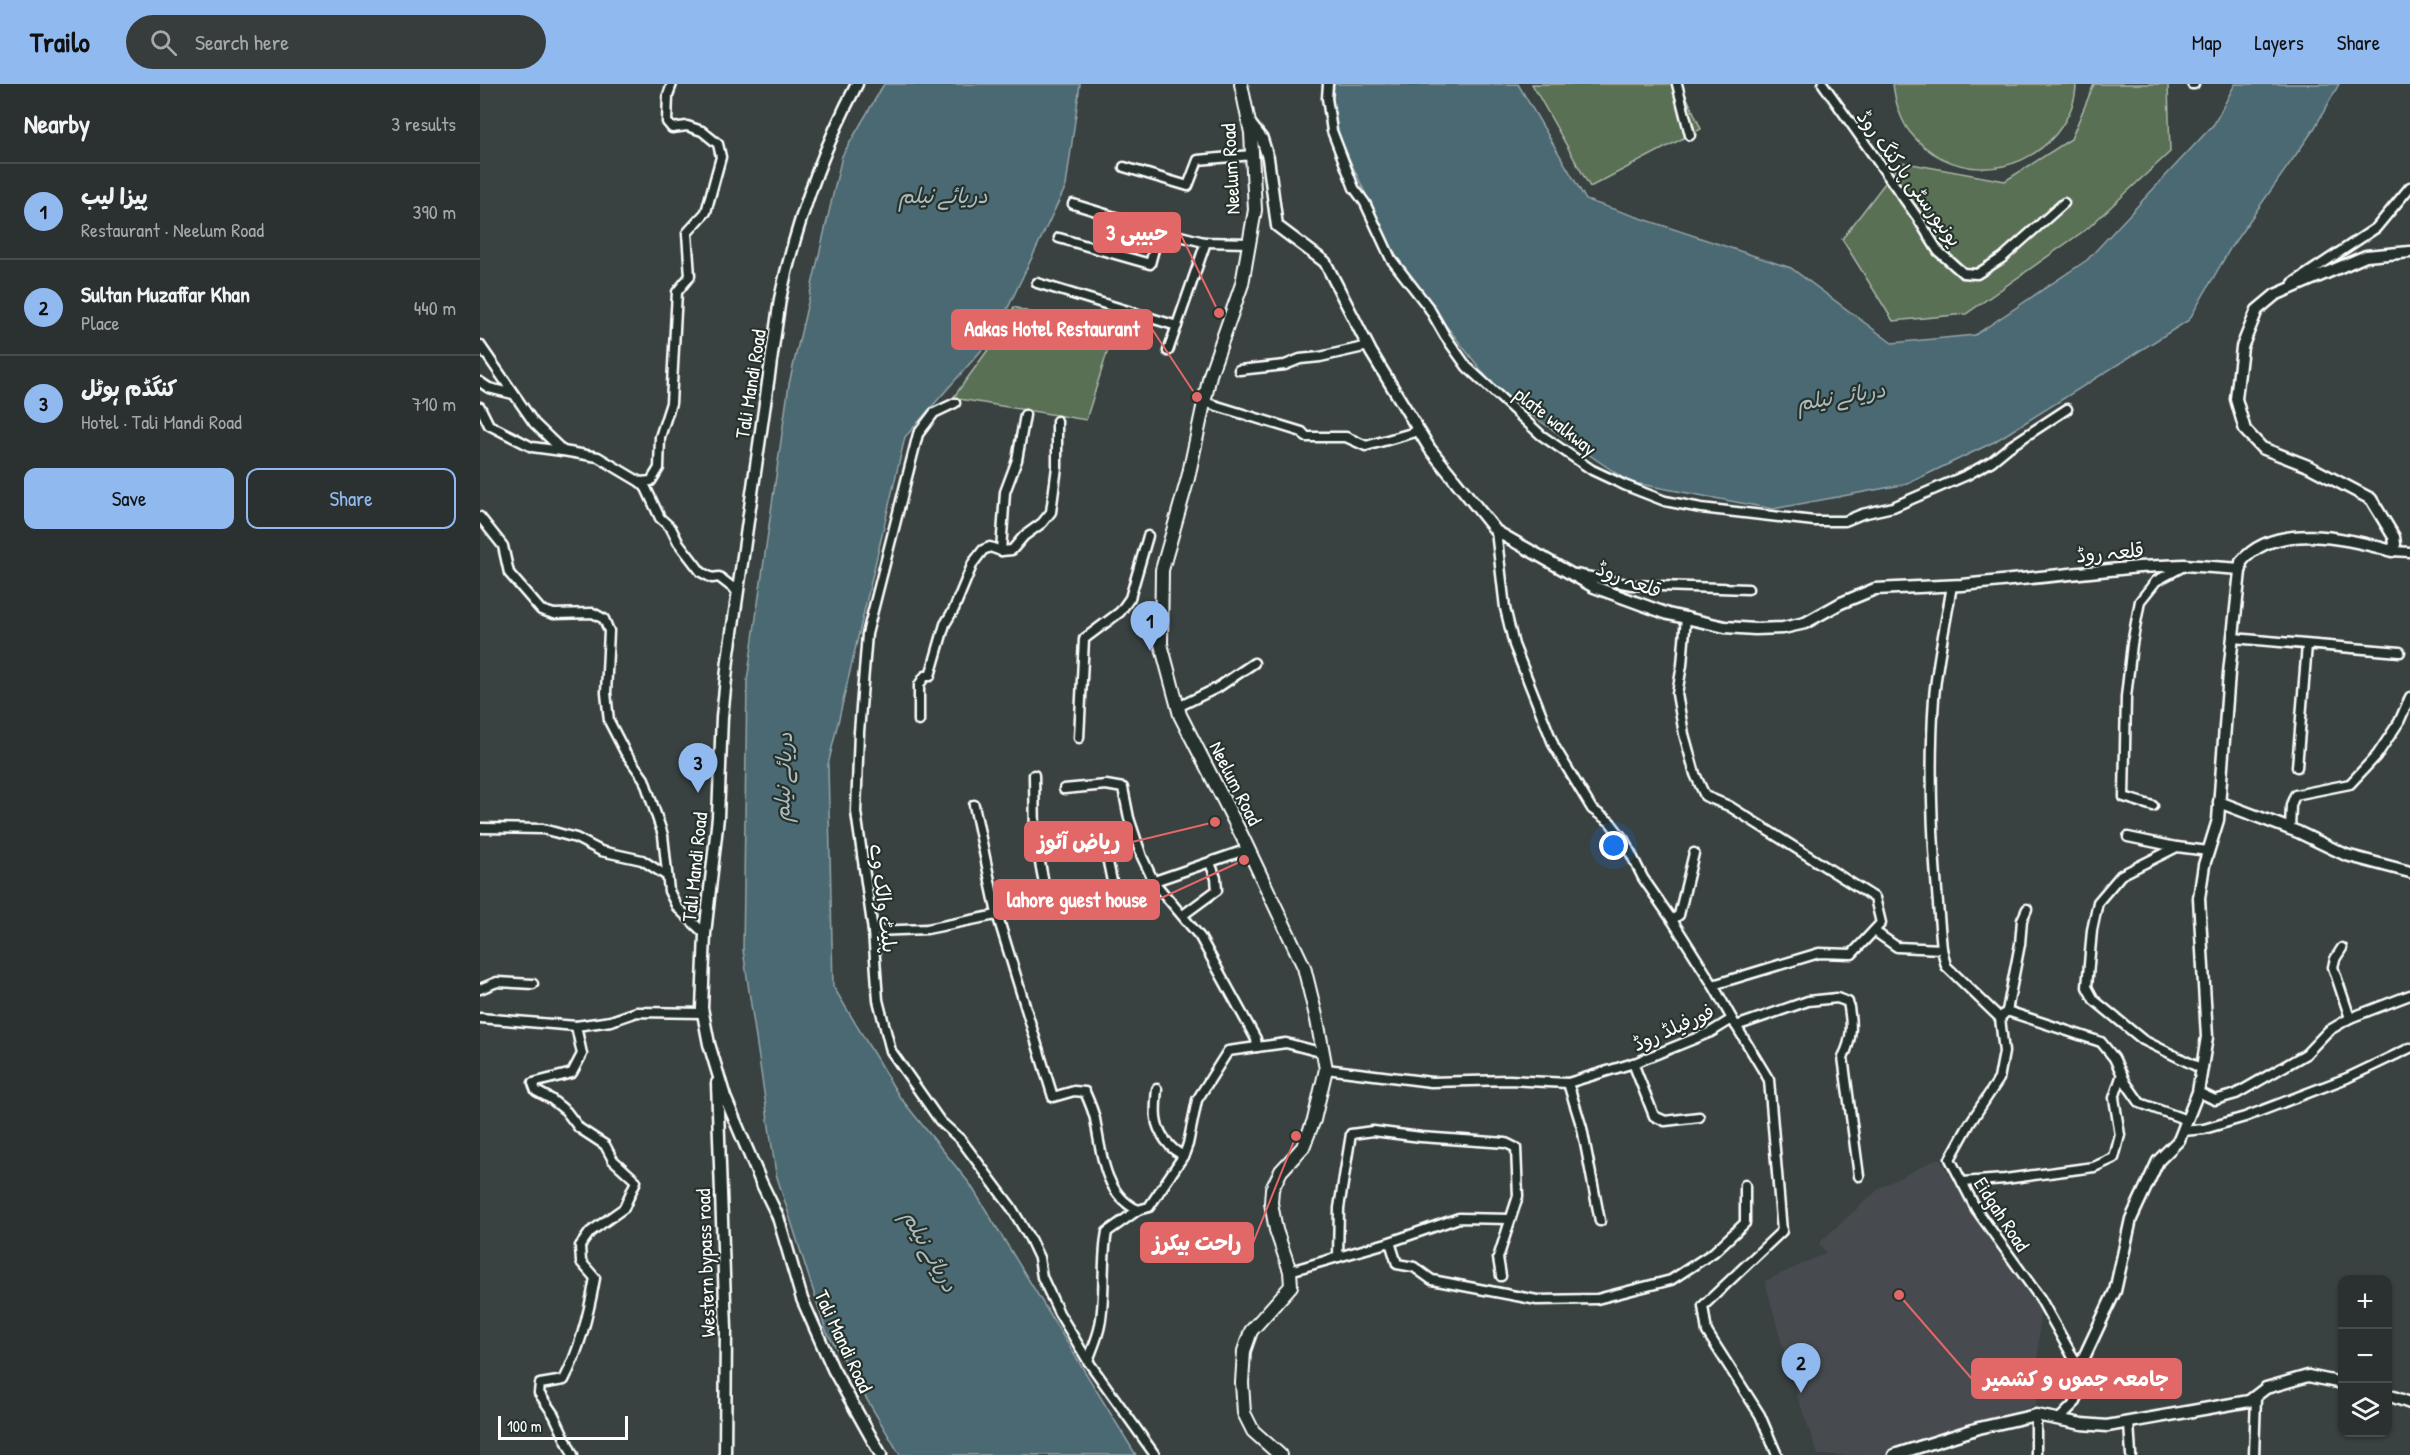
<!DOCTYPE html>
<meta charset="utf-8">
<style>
:root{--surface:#2b3131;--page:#373d3d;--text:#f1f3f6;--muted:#a6a9ab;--line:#474c4d;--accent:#90b9f0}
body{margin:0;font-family:"Patrick Hand","Playpen Sans Arabic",sans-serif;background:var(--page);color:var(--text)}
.controls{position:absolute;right:18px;bottom:18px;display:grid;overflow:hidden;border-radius:12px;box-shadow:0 2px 4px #0004}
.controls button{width:54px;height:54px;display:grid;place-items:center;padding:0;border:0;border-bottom:2px solid var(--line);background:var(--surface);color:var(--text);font:30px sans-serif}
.scale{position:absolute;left:18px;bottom:15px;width:130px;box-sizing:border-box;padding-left:6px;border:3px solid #fff;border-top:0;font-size:16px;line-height:21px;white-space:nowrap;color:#fff;-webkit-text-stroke:4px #26332d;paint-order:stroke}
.you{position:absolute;left:1134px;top:762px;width:21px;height:21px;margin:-15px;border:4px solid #fff;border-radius:50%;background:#1a73e8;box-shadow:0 0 0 9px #1a73e833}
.badge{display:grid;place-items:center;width:39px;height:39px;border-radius:50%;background:var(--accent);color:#111;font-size:20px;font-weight:700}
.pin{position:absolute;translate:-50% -50px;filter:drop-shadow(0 2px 3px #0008)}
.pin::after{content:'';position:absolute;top:32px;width:21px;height:18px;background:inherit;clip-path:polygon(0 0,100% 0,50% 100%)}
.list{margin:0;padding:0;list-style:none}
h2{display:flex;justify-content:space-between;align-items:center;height:78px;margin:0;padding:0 24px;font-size:26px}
h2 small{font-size:20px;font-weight:400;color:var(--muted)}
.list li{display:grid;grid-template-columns:39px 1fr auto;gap:18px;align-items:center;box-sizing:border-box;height:96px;padding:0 24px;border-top:2px solid var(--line)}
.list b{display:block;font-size:22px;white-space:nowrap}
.list p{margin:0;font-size:20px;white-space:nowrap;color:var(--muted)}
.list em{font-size:20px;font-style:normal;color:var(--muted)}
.actions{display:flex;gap:12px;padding:18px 24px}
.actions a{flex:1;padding:14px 0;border:2px solid var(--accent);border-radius:12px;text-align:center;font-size:21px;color:var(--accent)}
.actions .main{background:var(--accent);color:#111}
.icon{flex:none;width:33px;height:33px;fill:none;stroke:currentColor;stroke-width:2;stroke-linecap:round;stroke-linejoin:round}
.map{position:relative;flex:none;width:1930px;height:1371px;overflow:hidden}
header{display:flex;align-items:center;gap:36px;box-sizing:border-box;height:84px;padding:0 30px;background:var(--accent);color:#111}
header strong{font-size:28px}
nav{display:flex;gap:33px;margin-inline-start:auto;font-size:21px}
.search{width:420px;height:54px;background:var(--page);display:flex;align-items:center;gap:15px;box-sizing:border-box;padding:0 21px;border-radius:33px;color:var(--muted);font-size:22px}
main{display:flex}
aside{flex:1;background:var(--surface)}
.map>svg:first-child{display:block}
.built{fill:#464b4f}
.green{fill:#5a7054;stroke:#acb8aa;stroke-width:1.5}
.water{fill:#4c6972;stroke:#94a5aa;stroke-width:1.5}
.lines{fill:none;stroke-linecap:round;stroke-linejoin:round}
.minor-casing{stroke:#fff;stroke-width:13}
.tertiary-casing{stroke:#fff;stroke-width:15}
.secondary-casing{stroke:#fff;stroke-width:16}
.minor{stroke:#26332d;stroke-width:8}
.tertiary{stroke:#26332d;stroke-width:10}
.secondary{stroke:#26332d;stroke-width:12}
.labels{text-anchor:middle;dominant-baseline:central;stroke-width:4.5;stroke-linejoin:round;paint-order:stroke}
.street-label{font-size:20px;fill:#fff;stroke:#26332d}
.water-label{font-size:21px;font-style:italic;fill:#aebcc0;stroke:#26332d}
.leader{fill:none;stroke:#e26868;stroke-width:2}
.callout-dot{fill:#e26868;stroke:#26332d;stroke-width:2}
.callout{fill:#e26868;stroke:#e26868;stroke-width:2}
.callout-label{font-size:21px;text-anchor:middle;font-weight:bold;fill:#fff}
</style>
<header>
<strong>Trailo</strong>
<div class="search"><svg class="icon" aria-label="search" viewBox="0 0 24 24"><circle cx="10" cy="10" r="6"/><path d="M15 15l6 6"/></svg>Search here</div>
<nav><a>Map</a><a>Layers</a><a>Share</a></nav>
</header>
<main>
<aside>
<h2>Nearby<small>3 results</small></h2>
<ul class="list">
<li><span class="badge">1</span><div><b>پیزا لیب</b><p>Restaurant · Neelum Road</p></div><em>390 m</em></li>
<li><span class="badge">2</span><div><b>Sultan Muzaffar Khan</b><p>Place</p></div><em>440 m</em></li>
<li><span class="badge">3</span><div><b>کنگڈم ہوٹل</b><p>Hotel · Tali Mandi Road</p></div><em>710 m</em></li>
</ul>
<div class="actions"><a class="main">Save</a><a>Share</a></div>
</aside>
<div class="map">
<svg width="1930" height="1371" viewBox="0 0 1930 1371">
<rect width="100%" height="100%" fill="#394141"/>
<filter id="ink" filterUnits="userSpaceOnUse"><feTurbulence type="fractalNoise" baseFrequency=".0167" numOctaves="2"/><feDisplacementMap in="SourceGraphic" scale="12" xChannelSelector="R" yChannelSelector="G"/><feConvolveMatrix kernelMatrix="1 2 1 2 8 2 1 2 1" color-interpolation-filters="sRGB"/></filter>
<g filter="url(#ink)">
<!-- built -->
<polygon class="built" points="1459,1074 1507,1152 1560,1226 1556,1321 1406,1371 1338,1371 1312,1297 1285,1197 1346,1169 1339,1159 1401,1103"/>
<!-- green -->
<g class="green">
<polygon points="1052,0 1201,0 1221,45 1110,103"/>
<path d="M1413,0h183c0,18 -9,36 -20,50 -39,46 -109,46 -147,-3 -10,-14 -14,-31 -16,-47z"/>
<polygon points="1614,0 1688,0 1690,68 1608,144 1486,230 1413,237 1362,155 1421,78 1525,97 1591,55"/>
<polygon points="534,223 631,256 606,336 473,314 518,252"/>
</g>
<!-- water -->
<g class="water">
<polygon points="404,0 600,0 586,102 515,251 425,353 348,681 353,902 419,1012 490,1100 656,1371 420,1371 346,1247 296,1090 263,866 267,597 309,300 362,72"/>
<polygon points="854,0 1038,0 1106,116 1311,184 1412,259 1495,251 1607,176 1734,40 1755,0 1859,0 1834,45 1751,163 1709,236 1514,358 1427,400 1293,425 1149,398 1019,309 920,183 859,53 853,19"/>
</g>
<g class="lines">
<!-- minor casing -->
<g class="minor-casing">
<g id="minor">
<polyline points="848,0 847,14 852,47 874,104 885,119 911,175 949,224 965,252 987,283 1061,351 1112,386 1144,401 1185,417 1221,424 1334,437 1365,437 1382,430 1413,423 1487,391 1512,377 1529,363 1587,325"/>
<polyline points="1197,0 1210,51"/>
<polyline points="1343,0 1437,133 1458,167 1483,189 1497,190 1522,174 1584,119"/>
<polyline points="1712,0 1714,0"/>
<polyline points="644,83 708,102 718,76 772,71"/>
<polyline points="593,120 684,148 724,158 769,159"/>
<polyline points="579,154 670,180 679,147"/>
<polyline points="557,199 697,242"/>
<polyline points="1813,199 1896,144 1930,103"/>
<polyline points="0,261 54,339 83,367 118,373 160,398 171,397 179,384 180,353 191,319 197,208 210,192 207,149 226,128 241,73 238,60 222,47 207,42 192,44 187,38 188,11 192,0"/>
<polyline points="688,267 726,158"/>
<polyline points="759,286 805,281 820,275 840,273 888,262"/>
<polyline points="0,298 9,304 33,310"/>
<polyline points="724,318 822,348 826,353 866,353 886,362 939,347"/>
<polyline points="475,319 454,329 438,350 387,550 379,648 376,728 393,847 398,916 411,967 460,1037 481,1056 531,1123 550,1155 559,1174 562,1193 579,1229 608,1277 675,1371"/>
<polyline points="0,323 9,341 52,363 82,367"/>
<polyline points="160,398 166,404 180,434 191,444 198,458 221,488 232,494 239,493 257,507"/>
<polyline points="0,433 23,462 29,489 61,526 74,530 113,529 124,535 129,547 126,609 129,637 145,668 164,695 183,751 189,807 197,823 225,850"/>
<polyline points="1016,447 1025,524 1034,561 1074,662 1112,725 1130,738 1144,756 1163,794 1192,836"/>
<polyline points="521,467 525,408 537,376 545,331"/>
<polyline points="1912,467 1930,468"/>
<polyline points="1095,490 1152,501 1268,505"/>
<polyline points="1753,554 1920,568"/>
<polyline points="698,623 737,604 774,579"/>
<polyline points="439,637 439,601 445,592 450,592 465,540 474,525 493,479 503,466 510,463 521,467 532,466 544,452 562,439 571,428 577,383 577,337"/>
<polyline points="599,654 604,555 640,528 650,514 668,452"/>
<polyline points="1817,683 1827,561"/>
<polyline points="554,691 555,753 568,820"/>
<polyline points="584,705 626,701 643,704 649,734 662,773 674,798 720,853 776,955 777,963"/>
<path d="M494,721l23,109 56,183 21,-6 11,1c4,9 8,18 10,27 6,32 9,76 43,91l11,-3 35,-52"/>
<polyline points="1673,722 1644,713 1646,613 1652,560 1660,517 1676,497 1704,482"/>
<polyline points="0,744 63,745 96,754 121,767 162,776 187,792"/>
<polyline points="1810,745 1811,721 1815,711 1870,700 1897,671 1919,638 1930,613"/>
<polyline points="1648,753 1696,763"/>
<polyline points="624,759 634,807"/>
<polyline points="1214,769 1199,831 1192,836 1233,901"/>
<polyline points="703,831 737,806 736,794 730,779"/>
<polyline points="393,847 447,845 660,802 768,765"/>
<polyline points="1394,847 1417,863 1462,865 1466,882 1520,934"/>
<polyline points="1862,864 1855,875 1853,883 1870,934"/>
<path d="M1462,865c-8,-85 -14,-165 -8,-251 3,-37 12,-75 18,-113"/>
<polyline points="0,905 17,898 53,900"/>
<polyline points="1527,927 1540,860 1542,836 1547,825"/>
<polyline points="0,934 96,942 131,937 157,928 223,929"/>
<polyline points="1520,934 1524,968 1519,995 1490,1039 1470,1075 1496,1125 1560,1214 1599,1284 1601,1299 1596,1318 1579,1335"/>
<polyline points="1520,934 1527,927 1621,958 1634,974 1646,999 1660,1019 1707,1036"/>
<polyline points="1252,935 1289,996 1302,1147 1223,1222 1227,1248 1280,1331 1297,1371"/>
<path d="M1256,942l72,-25 29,-3 11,4c4,21 5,36 -5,55l16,119"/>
<polyline points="1153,979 1174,1032 1185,1037 1219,1033"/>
<polyline points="846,985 951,998 1029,996 1088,999 1157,978 1231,948 1252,935 1233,901 1339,869 1372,870 1401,839 1395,814 1249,722 1225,712 1215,690 1204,650 1197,610 1202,581 1206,533"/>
<polyline points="1722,985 1663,956 1614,916 1607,903 1612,846 1618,818 1641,791 1697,763 1728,767"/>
<polyline points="1088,999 1102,1044 1120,1137"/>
<path d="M677,1005c-1,10 -2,20 -1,29 1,13 15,34 28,37l4,-11 9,-44 31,-49 58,-8 38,10"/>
<polyline points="1718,1008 1735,1016 1756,1010 1826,970 1848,947 1870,934 1930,911"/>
<polyline points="1703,1047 1724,1045 1765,1033 1867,994 1930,964"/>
<polyline points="1482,1098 1525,1095 1614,1083 1634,1074 1640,1051 1634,1014 1642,990"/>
<polyline points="910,1158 917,1180 934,1183 952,1196 1057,1216 1117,1215 1191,1196 1234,1168 1265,1139 1265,1101"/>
<polyline points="858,1173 859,1124 871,1050 893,1047 941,1053 1026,1059 1036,1064 1038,1112 1018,1174 1021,1192"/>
<polyline points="810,1187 910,1158 979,1134 1030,1135"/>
<path d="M608,1277c4,-12 10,-24 12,-36 6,-31 1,-62 7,-93l31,-22"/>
<polyline points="1649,1339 1651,1371"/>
<path d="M93,1371l-19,-40 -15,-22 1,-9 24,-4c16,-31 25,-67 31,-102l-14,-16 -1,-16 10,-14 34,-24 12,-27 -23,-21 -8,-15 -26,-17 -13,-17 -15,-12 -15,-8 -3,-8 39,-10 10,-19 -6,-28"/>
<polyline points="1556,1371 1556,1331"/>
<polyline points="1774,1371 1776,1313"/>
</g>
</g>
<!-- tertiary casing -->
<g class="tertiary-casing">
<g id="tertiary">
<path d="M377,0c-36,69 -61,139 -77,215l-52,361 -6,57 -4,100 -13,117 -3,74 7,36 16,53 36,85 17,35 24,82 31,70 48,86"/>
<polyline points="768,37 782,55 788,74 797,142 845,178 891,268 950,365 1016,447 1114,503 1188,530 1245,543 1275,545 1303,544 1325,539 1361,519 1395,505 1482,501 1659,483 1704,481 1761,485"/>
<polyline points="1739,718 1818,748 1866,771 1930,788"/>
<polyline points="237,999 246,1245 245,1371"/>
<path d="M1599,1284l36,-77 16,-72 27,-58 21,-21 19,-48 9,-55 -8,-139 5,-33 14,-45 11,-147 12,-111c34,-41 106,-24 151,-11l3,-7 -1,-7 -23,-38 -63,-33 -46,-18 -17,-18 -9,-31 6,-52 15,-37 18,-15 91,-39 44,-4"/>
<polyline points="1908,1311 1930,1319"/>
<polyline points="1414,1371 1499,1344 1556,1331 1602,1340 1627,1342 1769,1317 1786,1304 1828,1292 1862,1299"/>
</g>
</g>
<!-- secondary casing -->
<g class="secondary-casing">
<polyline id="secondary" points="761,0 771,49 775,126 762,200 730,291 708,394 682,486 681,560 700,631 762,752 824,883 837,936 846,985 834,1036 823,1063 801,1087 792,1105 791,1119 796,1146 810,1187 811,1202 771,1247 764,1267 762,1299 764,1329 773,1347 800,1371"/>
</g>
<!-- minor -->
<use href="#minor" class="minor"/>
<!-- tertiary -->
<use href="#tertiary" class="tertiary"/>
<!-- secondary -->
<use href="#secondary" class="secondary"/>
</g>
</g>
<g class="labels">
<!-- street labels -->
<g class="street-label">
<text transform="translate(750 85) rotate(-93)">Neelum Road</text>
<text transform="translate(1430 94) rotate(54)">یونیورسٹی پارکنگ روڈ</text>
<text transform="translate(270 300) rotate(-81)">Tali Mandi Road</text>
<text transform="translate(1076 337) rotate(38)">plate walkway</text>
<text transform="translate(1630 468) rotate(-5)">قلعہ روڈ</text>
<text transform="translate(1149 495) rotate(21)">قلعہ روڈ</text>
<text transform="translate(756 699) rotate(63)">Neelum Road</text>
<text transform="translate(214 783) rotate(-84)">Tali Mandi Road</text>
<text transform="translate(404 814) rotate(83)">پلیٹ والک وے</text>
<text transform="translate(1193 943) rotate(-24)">فورفیلڈ روڈ</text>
<text transform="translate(1522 1130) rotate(57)">Eidgah Road</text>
<text transform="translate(225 1179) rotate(-92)">Western bypass road</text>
<text transform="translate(364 1257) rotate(65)">Tali Mandi Road</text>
</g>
<!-- water labels -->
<g class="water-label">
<text x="463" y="111">دریائے نیلم</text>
<text transform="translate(1361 312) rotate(-9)">دریائے نیلم</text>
<text transform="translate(303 693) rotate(-88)">دریائے نیلم</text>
<text transform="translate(450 1167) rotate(61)">دریائے نیلم</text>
</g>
</g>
<!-- callouts -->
<path class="leader" d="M739 229L700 149M717 313L672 245M735 738L652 758M764 776L679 815M816 1052L773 1159M1419 1211L1492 1295"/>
<g class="callout-dot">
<circle cx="739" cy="229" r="6"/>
<circle cx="717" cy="313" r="6"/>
<circle cx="735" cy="738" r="6"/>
<circle cx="764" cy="776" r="6"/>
<circle cx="816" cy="1052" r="6"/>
<circle cx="1419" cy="1211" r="6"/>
</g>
<g class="callout">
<rect x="614" y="129" width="86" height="39" rx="6"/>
<rect x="472" y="226" width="200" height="39" rx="6"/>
<rect x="545" y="738" width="107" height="39" rx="6"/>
<rect x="514" y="796" width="165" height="39" rx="6"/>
<rect x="661" y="1139" width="112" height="39" rx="6"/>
<rect x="1492" y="1275" width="209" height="39" rx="6"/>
</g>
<g class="callout-label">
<text x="657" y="156">حبیبی 3</text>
<text x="572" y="252">Aakas Hotel Restaurant</text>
<text x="599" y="765">ریاض آٹوز</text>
<text x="597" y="823">lahore guest house</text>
<text x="717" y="1166">راحت بیکرز</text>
<text x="1596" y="1302">جامعہ جموں و کشمیر</text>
</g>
</svg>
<div class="controls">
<button>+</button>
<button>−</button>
<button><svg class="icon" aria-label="layers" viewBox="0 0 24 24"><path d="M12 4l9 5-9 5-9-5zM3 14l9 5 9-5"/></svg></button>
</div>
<div class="scale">100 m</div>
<div class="you"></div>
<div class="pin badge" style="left:670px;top:567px">1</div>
<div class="pin badge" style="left:1321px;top:1309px">2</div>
<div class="pin badge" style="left:218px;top:709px">3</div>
</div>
</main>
